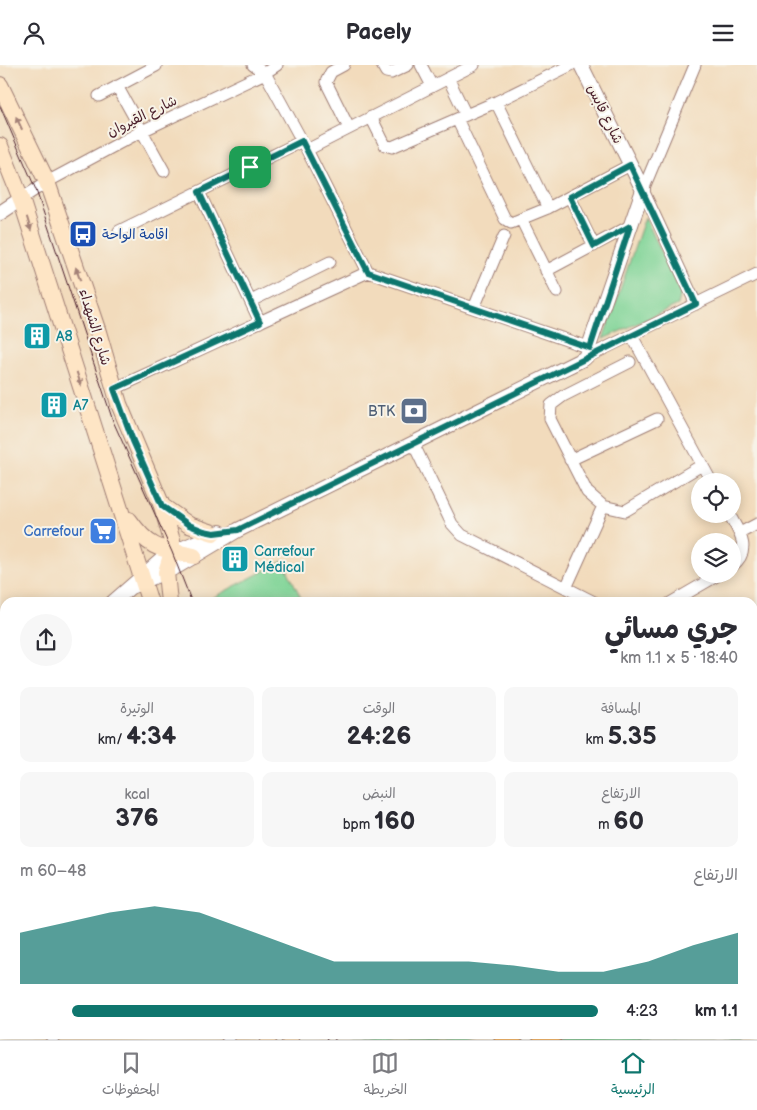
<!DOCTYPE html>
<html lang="ar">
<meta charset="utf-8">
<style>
:root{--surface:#fff;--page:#f7f7f7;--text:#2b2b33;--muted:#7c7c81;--line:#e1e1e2;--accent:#0f766e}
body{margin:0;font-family:"Balsamiq Sans","Playpen Sans Arabic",sans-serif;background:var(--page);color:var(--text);direction:rtl;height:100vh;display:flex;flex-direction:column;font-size:19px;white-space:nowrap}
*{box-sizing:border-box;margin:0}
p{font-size:16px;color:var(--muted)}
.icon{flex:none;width:28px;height:28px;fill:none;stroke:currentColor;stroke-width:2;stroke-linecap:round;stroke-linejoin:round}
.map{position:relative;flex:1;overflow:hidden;direction:ltr}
.side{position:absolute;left:0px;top:532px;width:758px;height:442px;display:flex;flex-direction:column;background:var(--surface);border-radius:15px 15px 0 0;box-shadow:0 2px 12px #0003;direction:rtl}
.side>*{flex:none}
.tools{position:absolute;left:691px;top:408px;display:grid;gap:10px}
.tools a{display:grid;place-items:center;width:50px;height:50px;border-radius:50%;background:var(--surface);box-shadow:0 2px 12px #0003;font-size:25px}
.pin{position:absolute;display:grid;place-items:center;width:42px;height:42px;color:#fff;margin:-21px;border-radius:10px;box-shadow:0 2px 8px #0006}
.round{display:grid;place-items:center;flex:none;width:52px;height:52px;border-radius:26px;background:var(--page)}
.summary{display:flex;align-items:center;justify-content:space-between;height:85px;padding:0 20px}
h1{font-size:28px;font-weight:700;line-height:38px}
.metrics{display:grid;grid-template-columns:repeat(3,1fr);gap:8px;height:85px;padding:5px 20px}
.metrics div{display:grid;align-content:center;border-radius:10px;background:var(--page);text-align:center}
.metrics b{font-size:25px;font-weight:700}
.metrics small{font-size:14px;font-weight:400}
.metrics p{font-size:14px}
.chart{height:140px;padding:10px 20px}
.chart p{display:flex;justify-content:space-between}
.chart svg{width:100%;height:90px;margin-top:5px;fill:var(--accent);opacity:.7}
ul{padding:0 20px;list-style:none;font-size:16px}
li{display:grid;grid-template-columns:80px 60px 1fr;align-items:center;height:38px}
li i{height:12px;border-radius:6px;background:var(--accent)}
header{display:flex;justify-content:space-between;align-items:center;height:65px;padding:0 20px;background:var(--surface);font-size:22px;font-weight:700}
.tabs{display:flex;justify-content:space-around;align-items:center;height:70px;border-top:1px solid var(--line);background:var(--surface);font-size:14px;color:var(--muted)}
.tabs a{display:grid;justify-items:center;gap:2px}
.tabs .on{color:var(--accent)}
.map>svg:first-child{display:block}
.green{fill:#80d497;stroke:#657a61}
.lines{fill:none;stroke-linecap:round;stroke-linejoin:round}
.minor-casing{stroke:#9e7d74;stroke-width:13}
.tertiary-casing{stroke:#9e7d74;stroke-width:16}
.secondary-casing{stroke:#9e7d74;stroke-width:18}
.trunk-casing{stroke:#9e7d74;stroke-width:21}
.minor{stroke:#fff;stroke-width:11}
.tertiary{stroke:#fff;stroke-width:14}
.secondary{stroke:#fee5c5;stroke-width:16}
.trunk{stroke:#fcbd6e;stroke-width:19}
.tram{stroke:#4a1f2b;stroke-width:1}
.oneway{fill:#a48278}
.route-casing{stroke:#fff;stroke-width:10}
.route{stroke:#0f766e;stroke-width:6}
.labels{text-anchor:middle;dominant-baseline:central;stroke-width:4;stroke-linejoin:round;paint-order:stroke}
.street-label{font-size:14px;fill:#4a1f2b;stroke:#f7f3e8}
.transit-label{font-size:14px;fill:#164399;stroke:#f7f3e8;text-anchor:start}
.culture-label{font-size:14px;fill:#0d838f;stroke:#f7f3e8;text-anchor:start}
.service-label{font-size:14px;fill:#4e5e75;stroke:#f7f3e8;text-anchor:end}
.shop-label{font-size:14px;fill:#366cbe;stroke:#f7f3e8;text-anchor:end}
</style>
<header><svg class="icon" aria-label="menu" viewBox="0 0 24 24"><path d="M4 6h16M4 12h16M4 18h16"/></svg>Pacely<svg class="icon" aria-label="person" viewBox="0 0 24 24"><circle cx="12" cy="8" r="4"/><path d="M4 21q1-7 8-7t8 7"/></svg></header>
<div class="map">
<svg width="757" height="975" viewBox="0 0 757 975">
<rect width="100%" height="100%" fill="#f7f3e8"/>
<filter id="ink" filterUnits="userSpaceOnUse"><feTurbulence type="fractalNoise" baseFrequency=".02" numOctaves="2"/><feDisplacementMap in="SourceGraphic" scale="10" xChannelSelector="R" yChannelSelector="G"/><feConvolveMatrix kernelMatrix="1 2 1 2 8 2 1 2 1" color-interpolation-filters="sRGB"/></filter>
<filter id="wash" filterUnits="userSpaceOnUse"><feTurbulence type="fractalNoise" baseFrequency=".0096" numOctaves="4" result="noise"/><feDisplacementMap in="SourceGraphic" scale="20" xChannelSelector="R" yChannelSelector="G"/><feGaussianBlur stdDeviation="1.12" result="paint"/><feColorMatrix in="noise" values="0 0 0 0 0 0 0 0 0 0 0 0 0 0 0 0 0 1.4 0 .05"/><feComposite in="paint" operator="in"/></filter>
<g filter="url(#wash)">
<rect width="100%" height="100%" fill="#f2dbbc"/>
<path class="green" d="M 645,152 L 681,228 L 678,240 L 603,274 Z
M 283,496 L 303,537 L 212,537 L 210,534 Z
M 348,970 L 482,970 L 472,975 L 349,975 Z
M 570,970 L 741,970 L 745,975 L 560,975 Z"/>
</g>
<g filter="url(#ink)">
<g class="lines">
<defs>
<path id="minor" d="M 253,0 L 265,8 L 307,85 L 368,207 L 590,283
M 344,0 L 331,7 L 326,17 L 349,63
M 382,0 L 386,7 L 391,8 L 408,0
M 421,0 L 432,21
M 695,0 L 643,125 L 696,239
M 448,13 L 466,50
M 117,21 L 164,106
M 99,31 L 156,1
M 496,37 L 548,143
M 371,52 L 385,80 L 392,82 L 496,37 L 571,0
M 457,54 L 505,154 L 511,158 L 548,143 L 630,100
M 307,85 L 474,0
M 199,127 L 260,257
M 570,132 L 594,181
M 21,134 L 47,117 L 142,66 L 265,8 L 277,0
M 522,156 L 557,227
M 119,166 L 302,76
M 546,206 L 630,161
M 251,236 L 330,197
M 474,243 L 504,171
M 632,271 L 711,416
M 585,293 L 757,209
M 630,297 L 563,331 L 551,340 L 550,354 L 587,427 L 603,441 L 625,446 L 702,400
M 114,324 L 368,207
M 413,378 L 452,459 L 462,470 L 596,538
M 570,395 L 657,354
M 729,449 C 739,467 753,485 732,501
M 740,468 L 757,459
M 566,523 L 603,441
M 670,538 L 720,509
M 752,606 L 757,604
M 0,705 L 5,709
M 0,808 L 5,803
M 752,884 L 757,893
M 226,970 L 229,975
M 52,975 L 55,970"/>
<path id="tertiary" d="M 0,148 L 21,134
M 133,521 L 178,501 L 238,465 L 585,293 L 643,125 L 581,0
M 112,538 L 167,490 L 220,467
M 0,622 L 5,619"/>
<path id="secondary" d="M 0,20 L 47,117 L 98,267 L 119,339 L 162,441 L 172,476 L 172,487 L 166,507 L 169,538
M 0,81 L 21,134 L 150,538
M 162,441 L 189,460 L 213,468
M 129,455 C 150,485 161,484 194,491
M 268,970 L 268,975
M 290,970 L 290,975"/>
<path id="trunk" d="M 752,778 L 757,772
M 752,805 L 757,799
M 504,975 L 514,970
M 543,975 L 552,970"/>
</defs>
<use href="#minor" class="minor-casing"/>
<use href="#tertiary" class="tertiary-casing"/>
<use href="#secondary" class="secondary-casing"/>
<use href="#trunk" class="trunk-casing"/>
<use href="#minor" class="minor"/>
<use href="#tertiary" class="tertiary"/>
<use href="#secondary" class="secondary"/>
<use href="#trunk" class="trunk"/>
<path class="tram" d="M 0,41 L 36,125 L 113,356 L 172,487 L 192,538
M 326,970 L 327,975
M 334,970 L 335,975"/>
</g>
<defs><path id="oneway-solid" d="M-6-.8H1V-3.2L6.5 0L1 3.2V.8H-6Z" transform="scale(1.25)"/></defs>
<g class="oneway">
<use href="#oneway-solid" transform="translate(19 58) rotate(-115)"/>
<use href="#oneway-solid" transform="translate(29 159) rotate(73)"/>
<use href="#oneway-solid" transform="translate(78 209) rotate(-109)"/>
<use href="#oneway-solid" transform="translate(79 314) rotate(72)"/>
</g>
</g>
<g class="lines" filter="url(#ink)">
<defs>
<path id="route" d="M 302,76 L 368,207 L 590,283 L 630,161 L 594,181 L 570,132 L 630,100 L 696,239 L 238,465 L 214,468 L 204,466 L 189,460 L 162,441 L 133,376 L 114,324 L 260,257 L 199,127 Z"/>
</defs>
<use href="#route" class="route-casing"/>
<use href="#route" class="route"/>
</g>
<defs>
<symbol id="bus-square" viewBox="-11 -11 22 22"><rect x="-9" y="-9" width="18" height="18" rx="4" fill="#1a4fb4" stroke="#f7f3e8"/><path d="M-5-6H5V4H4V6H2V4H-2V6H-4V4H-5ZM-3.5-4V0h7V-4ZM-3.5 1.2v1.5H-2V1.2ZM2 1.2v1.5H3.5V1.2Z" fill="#fff"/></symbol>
<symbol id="building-square" viewBox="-11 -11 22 22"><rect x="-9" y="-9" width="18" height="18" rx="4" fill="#0f9aa8" stroke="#f7f3e8"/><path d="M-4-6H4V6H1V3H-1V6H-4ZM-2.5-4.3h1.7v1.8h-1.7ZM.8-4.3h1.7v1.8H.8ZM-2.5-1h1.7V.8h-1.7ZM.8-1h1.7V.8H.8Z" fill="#fff"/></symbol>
<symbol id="bank-square" viewBox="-11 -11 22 22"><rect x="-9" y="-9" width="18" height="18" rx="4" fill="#5c6f8a" stroke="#f7f3e8"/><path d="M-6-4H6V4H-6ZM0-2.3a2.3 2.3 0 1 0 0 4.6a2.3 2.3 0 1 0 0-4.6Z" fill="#fff"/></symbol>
<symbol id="supermarket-square" viewBox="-11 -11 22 22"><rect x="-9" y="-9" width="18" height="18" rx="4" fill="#3f7fe0" stroke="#f7f3e8"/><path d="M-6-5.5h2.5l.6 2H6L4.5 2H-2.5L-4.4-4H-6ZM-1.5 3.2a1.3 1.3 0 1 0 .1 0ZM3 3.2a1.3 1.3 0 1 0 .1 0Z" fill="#fff"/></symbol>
</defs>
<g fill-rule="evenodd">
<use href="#bus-square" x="67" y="153" width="32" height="32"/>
<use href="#building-square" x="21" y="255" width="32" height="32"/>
<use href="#building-square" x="38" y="324" width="32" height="32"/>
<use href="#bank-square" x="398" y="330" width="32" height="32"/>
<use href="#supermarket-square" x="87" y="450" width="32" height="32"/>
<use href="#building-square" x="219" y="478" width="32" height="32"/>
</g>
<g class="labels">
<g class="street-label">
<text transform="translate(605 49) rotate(64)">شارع قابس</text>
<text transform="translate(142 51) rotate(-26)">شارع القيروان</text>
<text transform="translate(95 262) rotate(73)">شارع الشهداء</text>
</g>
<g class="transit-label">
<text x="102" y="169">اقامة الواحة</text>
</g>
<g class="culture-label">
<text x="56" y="271">A8</text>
<text x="73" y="340">A7</text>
<text x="254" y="486">Carrefour<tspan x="254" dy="16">Médical</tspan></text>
</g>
<g class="service-label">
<text x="395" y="346">BTK</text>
</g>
<g class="shop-label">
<text x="84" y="466">Carrefour</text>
</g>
</g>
</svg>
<div class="tools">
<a><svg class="icon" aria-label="locate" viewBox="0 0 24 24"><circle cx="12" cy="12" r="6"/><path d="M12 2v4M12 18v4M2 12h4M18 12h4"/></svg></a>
<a><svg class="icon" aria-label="layers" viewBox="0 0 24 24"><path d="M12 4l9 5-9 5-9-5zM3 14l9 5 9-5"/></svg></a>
</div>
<div class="pin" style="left:250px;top:102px;background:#1e9e55"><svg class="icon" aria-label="arrive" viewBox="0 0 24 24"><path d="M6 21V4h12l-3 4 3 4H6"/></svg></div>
<section class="side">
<div class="summary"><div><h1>جري مسائي</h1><p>18:40 · 5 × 1.1 km</p></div><a class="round"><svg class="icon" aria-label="share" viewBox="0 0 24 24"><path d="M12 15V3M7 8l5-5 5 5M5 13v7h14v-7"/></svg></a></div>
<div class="metrics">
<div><p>المسافة</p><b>5.35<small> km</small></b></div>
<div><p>الوقت</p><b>24:26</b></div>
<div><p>الوتيرة</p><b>4:34<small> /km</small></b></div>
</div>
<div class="metrics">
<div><p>الارتفاع</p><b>60<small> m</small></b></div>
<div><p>النبض</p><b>160<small> bpm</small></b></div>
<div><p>kcal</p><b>376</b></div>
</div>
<div class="chart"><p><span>الارتفاع</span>48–60 m</p>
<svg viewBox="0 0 160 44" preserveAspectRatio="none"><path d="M0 44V19L10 14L20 9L30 6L40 9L50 17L60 25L70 33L80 33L90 33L100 33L110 35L120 38L130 38L140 33L150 25L160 19V44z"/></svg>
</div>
<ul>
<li><b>1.1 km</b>4:23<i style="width:91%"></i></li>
</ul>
</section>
</div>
<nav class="tabs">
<a class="on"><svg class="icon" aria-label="home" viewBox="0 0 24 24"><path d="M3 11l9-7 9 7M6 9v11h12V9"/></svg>الرئيسية</a>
<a><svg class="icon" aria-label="map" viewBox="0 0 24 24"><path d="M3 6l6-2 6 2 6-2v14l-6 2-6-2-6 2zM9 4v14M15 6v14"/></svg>الخريطة</a>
<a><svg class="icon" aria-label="saved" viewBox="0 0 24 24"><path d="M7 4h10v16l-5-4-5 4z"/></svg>المحفوظات</a>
</nav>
